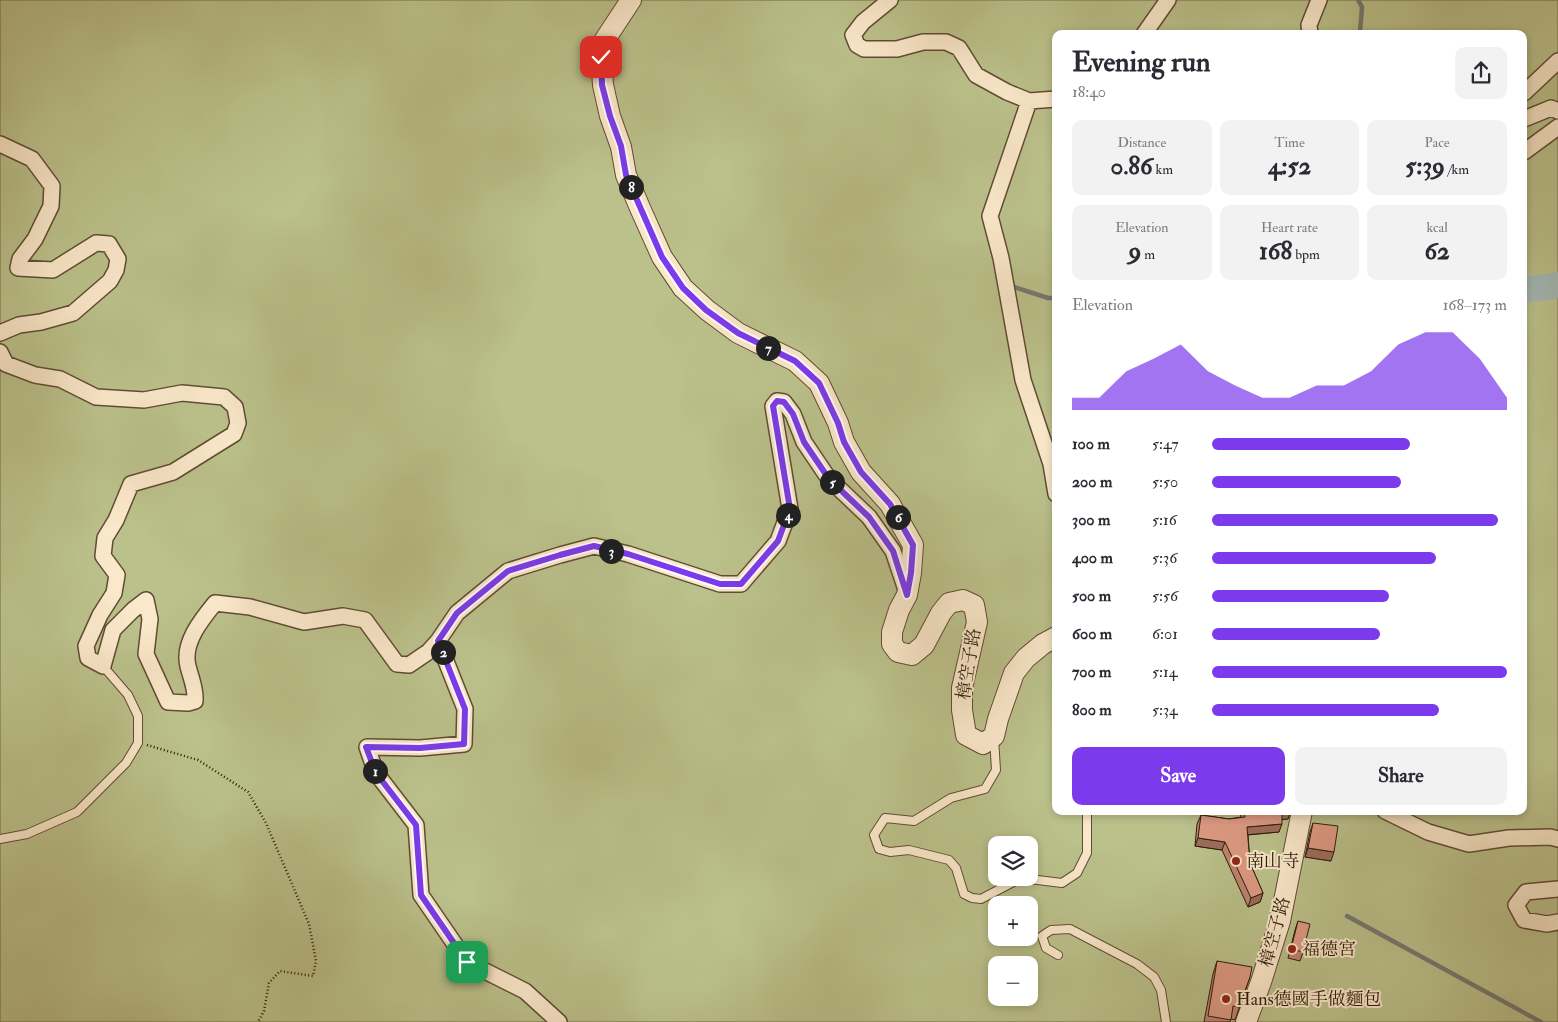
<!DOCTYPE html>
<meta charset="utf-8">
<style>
:root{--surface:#fff;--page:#f2f2f3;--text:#2b2b33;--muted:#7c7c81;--accent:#7c3aed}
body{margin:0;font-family:"IM FELL Double Pica","Noto Serif TC",serif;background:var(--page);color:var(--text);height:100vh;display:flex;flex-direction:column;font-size:19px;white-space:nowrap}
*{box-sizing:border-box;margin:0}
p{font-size:16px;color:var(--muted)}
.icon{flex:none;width:28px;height:28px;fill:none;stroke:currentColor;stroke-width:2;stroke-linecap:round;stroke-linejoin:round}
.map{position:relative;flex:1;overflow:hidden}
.drawer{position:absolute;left:1052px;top:30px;width:475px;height:785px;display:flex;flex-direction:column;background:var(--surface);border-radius:10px;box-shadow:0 2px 8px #0003}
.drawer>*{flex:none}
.fabs{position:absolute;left:988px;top:836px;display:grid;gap:10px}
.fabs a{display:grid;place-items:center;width:50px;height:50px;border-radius:10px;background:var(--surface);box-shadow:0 2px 8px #0003;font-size:25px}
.pin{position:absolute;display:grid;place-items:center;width:42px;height:42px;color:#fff;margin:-21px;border-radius:10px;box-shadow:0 2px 8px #0006}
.km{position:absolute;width:25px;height:25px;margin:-12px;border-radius:50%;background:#222;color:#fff;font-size:14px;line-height:25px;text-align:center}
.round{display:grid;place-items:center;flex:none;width:52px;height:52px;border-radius:10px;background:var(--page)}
.headline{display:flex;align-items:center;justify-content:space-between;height:85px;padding:0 20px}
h1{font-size:28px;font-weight:700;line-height:38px}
.metrics{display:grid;grid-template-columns:repeat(3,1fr);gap:8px;height:85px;padding:5px 20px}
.metrics div{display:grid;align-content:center;border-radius:10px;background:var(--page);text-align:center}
.metrics b{font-size:25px;font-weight:700}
.metrics small{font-size:14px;font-weight:400}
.metrics p{font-size:14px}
.chart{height:140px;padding:10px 20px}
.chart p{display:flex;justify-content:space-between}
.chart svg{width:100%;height:90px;margin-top:5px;fill:var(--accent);opacity:.7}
.action{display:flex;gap:10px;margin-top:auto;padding:10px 20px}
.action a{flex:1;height:58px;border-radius:10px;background:var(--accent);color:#fff;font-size:20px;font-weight:700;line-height:58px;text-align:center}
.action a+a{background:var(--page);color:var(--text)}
ul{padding:0 20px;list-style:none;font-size:16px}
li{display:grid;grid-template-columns:80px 60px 1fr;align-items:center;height:38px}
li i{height:12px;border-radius:6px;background:var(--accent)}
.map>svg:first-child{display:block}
.green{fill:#bbc18b;stroke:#746e4b;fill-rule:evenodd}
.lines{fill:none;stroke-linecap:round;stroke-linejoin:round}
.stream{stroke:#747a71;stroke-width:4.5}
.river{stroke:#a3b8b5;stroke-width:26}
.service-casing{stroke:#604c34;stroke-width:10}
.minor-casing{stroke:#604c34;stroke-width:18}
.tertiary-casing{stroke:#604c34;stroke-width:22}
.path{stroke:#2d1c0b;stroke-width:2.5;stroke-dasharray:1 2.5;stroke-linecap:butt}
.service{stroke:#fae8ca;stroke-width:8}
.minor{stroke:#fae8ca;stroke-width:15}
.tertiary{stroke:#fae8ca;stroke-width:20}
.wall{fill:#bf8472;stroke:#2d1c0b}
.shaded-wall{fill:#9b6c5c;stroke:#2d1c0b}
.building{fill:#de9a84;stroke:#2d1c0b}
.route-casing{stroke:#fff;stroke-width:10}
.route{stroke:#7c3aed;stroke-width:6}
.poi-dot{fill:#8f2418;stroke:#fae8ca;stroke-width:2}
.labels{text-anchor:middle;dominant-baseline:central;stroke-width:4;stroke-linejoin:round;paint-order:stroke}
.street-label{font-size:18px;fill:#2d1c0b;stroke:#fae8ca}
.poi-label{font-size:18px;fill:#2d1c0b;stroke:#fae8ca;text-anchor:start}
</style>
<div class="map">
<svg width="1558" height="1022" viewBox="0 0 1558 1022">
<rect width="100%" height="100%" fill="#f8dbad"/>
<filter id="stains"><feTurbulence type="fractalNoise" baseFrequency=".004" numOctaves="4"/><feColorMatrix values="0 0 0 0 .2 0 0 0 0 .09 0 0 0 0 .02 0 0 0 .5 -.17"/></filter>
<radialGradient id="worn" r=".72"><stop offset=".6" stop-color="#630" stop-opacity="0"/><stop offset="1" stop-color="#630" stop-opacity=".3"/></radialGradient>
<path class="green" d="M 0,0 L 1558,0 L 1558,1022 L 0,1022 ZM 1056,34 L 1524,34 L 1524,811 L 1056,811 ZM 996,845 L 1029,845 L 1029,878 L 996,878 ZM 996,905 L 1029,905 L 1029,938 L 996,938 ZM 996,965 L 1029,965 L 1029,998 L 996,998 Z"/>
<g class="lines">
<path class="stream" d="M 1358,0 L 1362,7 L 1360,32
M 1014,287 L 1048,298 L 1056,298
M 1347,916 L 1541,1022"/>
<path class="river" d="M 1524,290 L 1558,285"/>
<defs>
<path id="service" d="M 994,738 L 996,770 L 985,789 L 951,798 L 914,821 L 885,818 L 874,835 L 879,849 L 890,852 L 909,850 L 949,860 L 956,868 L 964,894 L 972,898 L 981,899 L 1021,878 L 1062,883 L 1077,873 L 1087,853 L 1087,811
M 0,839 L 27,834 L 77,812 L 126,763 L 138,743 L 138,716 L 128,695 L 103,666
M 1058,955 L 1046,948 L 1042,936 L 1051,930 L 1070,929 L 1137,964 L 1154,977 L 1161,990 L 1166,1022"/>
<path id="minor" d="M 890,0 L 863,22 L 853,35 L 857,45 L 864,49 L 897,49 L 923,42 L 946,42 L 959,48 L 976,75 L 1007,92 L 1029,101 L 1056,99
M 1144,34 L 1168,0
M 1310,34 L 1309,25 L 1319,0
M 1524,93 L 1558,61
M 1029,101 L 990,216 L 1001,258 L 1023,380 L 1051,464 L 1056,494
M 1524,119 L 1551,108 L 1558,111
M 0,144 L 32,159 L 52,186 L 51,206 L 35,239 L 20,259 L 18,268 L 53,270 L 96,243 L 109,244 L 118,259 L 116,270 L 110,281 L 73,313 L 41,322 L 19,325 L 0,333
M 1524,152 L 1558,127
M 0,352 L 6,364 L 35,375 L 60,379 L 96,397 L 144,400 L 182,393 L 224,397 L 235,407 L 238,423 L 234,434 L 173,472 L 131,484 L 116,520 L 105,538 L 103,556 L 117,575 L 114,593 L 100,615 L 86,646 L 88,658 L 103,666 L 113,630 L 133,610 L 146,600 L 150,619 L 146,654 L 168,702 L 188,703 L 195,701 C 196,688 191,679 188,666 C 182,643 202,619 215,603 L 250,607 L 304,622 L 343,616 L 365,620 L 397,664 L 409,665 L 428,652 L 438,641 L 457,613 L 508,571 L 560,555 L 594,546 L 628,554 L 720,584 L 741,584 L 778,541 L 790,509 L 773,406 L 777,401 L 784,402 L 793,414 L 804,442 L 829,479 L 869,517 L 893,551 L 907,593
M 438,641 L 465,709 L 464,744 L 420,748 L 367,747 L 376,773 L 416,825 L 421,895 L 467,962 L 525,991 L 559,1022
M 1385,811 L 1428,832 L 1469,844 L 1509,838 L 1550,837 L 1558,839
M 1558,889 L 1526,892 L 1516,905 L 1524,920 L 1547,924 L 1558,922"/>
<path id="tertiary" d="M 631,0 L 604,41 L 601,57 L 603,85 L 610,116 L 621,147 L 626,175 L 640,208 L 662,257 L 683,288 L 707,310 L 738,333 L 795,361 L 819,383 L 838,423 L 844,442 L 861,472 L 890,504 L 913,545 L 911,573 L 907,595 L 899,610 L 892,632 L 892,644 L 898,652 L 912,655 L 924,645 L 941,613 L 949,603 L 963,600 L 974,605 L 977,622 L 962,688 L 962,710 L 966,735 L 983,744 L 994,736 L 998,719 L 1014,673 L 1026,658 L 1043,644 L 1056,637
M 1246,1022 L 1261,982 L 1280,921 L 1302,811"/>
</defs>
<use href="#service" class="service-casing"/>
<use href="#minor" class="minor-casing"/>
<use href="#tertiary" class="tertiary-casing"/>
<path class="path" d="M 147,745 L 198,760 L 248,792 L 266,823 L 309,924 L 316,961 L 313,976 L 280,971 L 269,983 L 264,1011 L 258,1022"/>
<use href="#service" class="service"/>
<use href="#minor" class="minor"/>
<use href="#tertiary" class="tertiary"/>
</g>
<path class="wall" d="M 1240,811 L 1291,811 L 1288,819 L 1282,819 L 1279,832 L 1248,835 L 1250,863 L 1263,893 L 1260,902 L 1248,907 L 1222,850 L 1195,846 L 1197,824 L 1201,815 L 1229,819 L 1241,817 Z
M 1313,823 L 1331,861 L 1305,857 L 1310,832 Z
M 1298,921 L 1303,952 L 1300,961 L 1288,958 L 1295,930 Z
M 1217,961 L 1250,977 L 1235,1020 L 1231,1019 L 1230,1022 L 1204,1022 L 1213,974 Z"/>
<path class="shaded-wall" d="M 1281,811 L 1291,811 L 1288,819 L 1278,820 Z
M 1282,824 L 1279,832 L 1244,835 L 1247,827 Z
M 1198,838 L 1225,842 L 1222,850 L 1195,846 Z
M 1308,848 L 1334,852 L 1331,861 L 1305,857 Z
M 1263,893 L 1260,902 L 1248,907 L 1251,898 Z"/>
<path class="building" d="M 1244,811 L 1282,811 L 1282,824 L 1247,827 L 1250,863 L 1263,893 L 1251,898 L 1225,842 L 1198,838 L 1201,815 L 1229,819 L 1245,817 Z
M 1313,823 L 1338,826 L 1334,852 L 1308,848 Z
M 1298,921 L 1310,924 L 1303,952 L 1291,949 Z
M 1217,961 L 1252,967 L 1250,977 L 1239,1007 L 1233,1006 L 1231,1020 L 1208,1016 Z"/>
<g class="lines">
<defs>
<path id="route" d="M 467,962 L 421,895 L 416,825 L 376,773 L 366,747 L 420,748 L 464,744 L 465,709 L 438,641 L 457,613 L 508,571 L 560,555 L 594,546 L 628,554 L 720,584 L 741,584 L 778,541 L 790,509 L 773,406 L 777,401 L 784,402 L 793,414 L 804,442 L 829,479 L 869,517 L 893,551 L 907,595 L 911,573 L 913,545 L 890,504 L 861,472 L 844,442 L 838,423 L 819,383 L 795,361 L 738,333 L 706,310 L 683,288 L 662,257 L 626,175 L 621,146 L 610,116 L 602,85 L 601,57"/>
</defs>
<use href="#route" class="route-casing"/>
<use href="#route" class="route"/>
</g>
<g class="poi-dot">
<circle cx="1236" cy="861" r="5"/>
<circle cx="1292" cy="949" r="5"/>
<circle cx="1226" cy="999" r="5"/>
</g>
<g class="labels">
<g class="street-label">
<text transform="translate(969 664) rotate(-81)">樟空子路</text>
<text transform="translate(1275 932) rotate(-75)">樟空子路</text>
</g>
<g class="poi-label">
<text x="1246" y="861">南山寺</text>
<text x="1302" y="949">福德宮</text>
<text x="1236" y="999">Hans德國手做麵包</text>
</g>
</g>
<rect width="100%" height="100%" filter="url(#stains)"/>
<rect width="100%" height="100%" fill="url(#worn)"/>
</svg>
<div class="fabs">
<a><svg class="icon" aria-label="layers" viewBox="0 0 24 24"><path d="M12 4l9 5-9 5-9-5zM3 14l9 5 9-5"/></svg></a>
<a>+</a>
<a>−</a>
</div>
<div class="pin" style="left:467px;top:962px;background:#1e9e55"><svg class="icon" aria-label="arrive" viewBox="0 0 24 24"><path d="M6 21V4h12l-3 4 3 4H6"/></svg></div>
<div class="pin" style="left:601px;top:57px;background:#d93025"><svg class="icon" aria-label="check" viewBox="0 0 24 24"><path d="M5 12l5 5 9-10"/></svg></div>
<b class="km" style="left:375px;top:771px">1</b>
<b class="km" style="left:443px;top:652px">2</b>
<b class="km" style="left:611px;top:551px">3</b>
<b class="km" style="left:788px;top:515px">4</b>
<b class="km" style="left:832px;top:482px">5</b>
<b class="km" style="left:898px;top:517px">6</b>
<b class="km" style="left:768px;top:348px">7</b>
<b class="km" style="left:631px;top:187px">8</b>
<section class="drawer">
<div class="headline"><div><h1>Evening run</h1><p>18:40</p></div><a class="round"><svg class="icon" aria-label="share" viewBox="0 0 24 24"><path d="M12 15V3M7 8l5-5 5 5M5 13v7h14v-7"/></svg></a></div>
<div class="metrics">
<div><p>Distance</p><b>0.86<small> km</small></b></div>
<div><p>Time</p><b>4:52</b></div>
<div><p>Pace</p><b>5:39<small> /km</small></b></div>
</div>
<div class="metrics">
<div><p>Elevation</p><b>9<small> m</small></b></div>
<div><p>Heart rate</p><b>168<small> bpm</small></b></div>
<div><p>kcal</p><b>62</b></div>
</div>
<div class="chart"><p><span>Elevation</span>168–173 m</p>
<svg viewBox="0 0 160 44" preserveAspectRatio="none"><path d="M0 44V38L10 38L20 25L30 19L40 12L50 25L60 32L70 38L80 38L90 32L100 32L110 25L120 12L130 6L140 6L150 19L160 38V44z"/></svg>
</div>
<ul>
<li><b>100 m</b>5:47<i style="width:67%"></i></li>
<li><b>200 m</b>5:50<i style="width:64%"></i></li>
<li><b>300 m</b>5:16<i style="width:97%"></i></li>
<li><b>400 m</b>5:36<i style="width:76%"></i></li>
<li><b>500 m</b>5:56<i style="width:60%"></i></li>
<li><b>600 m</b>6:01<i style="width:57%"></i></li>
<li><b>700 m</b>5:14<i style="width:100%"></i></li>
<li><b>800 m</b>5:34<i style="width:77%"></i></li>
</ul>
<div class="action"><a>Save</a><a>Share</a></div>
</section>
</div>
